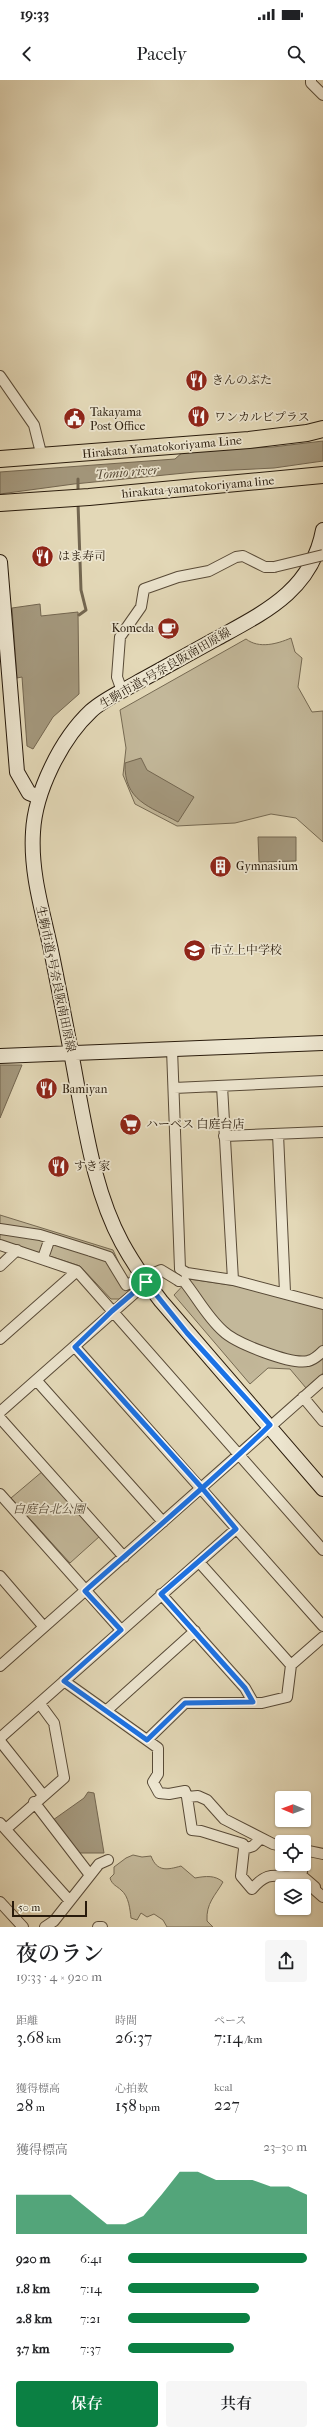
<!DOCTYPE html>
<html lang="ja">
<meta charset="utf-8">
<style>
:root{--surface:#fff;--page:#f6f6f6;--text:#202124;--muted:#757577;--accent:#0b8043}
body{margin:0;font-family:"IM FELL French Canon","Noto Serif JP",serif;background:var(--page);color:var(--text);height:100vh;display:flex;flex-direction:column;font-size:15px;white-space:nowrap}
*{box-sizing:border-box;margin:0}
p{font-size:13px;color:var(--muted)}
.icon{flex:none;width:22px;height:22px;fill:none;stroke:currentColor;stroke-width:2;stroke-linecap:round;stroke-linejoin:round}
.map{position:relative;height:1847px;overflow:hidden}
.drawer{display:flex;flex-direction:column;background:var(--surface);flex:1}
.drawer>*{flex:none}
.needle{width:26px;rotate:271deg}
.controls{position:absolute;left:275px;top:1711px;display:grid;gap:8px}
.controls a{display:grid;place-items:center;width:36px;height:36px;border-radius:4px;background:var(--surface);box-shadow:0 1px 3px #0004;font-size:20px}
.scale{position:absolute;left:12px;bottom:10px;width:75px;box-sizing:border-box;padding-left:4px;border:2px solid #291b0c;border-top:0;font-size:11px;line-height:14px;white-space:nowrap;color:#291b0c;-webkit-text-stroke:3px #ede6d0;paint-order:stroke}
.pin{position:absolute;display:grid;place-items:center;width:34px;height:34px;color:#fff;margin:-17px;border:2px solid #fff;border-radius:50%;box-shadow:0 1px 4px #0007}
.round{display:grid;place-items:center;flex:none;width:42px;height:42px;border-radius:4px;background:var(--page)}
.head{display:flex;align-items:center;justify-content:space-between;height:68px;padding:0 16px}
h1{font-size:22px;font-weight:600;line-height:30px}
.metrics{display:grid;grid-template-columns:repeat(3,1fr);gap:6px;height:68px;padding:4px 16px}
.metrics div{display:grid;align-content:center}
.metrics b{font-size:17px;font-weight:600}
.metrics small{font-size:11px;font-weight:400}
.metrics p{font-size:11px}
.chart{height:112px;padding:8px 16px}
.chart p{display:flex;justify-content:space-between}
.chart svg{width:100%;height:72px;margin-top:4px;fill:var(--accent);opacity:.7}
.button{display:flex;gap:8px;margin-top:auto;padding:8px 16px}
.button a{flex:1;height:46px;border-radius:4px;background:var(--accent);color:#fff;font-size:16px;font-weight:600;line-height:46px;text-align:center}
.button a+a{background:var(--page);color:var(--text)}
ul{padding:0 16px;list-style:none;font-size:13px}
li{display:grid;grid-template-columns:64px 48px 1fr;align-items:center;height:30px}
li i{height:10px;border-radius:5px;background:var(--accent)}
.status{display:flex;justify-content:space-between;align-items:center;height:28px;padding:0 20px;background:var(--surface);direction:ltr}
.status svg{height:11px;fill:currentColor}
header{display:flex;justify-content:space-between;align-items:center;height:52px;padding:0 16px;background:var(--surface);font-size:18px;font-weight:600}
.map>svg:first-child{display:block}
.green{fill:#c3b89a;stroke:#766a53}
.water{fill:#a4987d;stroke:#736650}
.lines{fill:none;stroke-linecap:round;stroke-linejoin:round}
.stream{stroke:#736650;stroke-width:3}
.street-casing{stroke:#584a37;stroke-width:12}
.secondary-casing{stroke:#291b0c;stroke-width:16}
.primary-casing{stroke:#291b0c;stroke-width:18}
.street{stroke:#ede6d0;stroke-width:10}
.secondary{stroke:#ede6d0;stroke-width:14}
.primary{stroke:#e3d8b7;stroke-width:16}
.street-bridge-casing{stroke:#584a37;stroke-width:12;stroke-linecap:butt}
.street-bridge{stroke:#ede6d0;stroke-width:10}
.route-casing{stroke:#fff;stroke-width:8}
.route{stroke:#1a73e8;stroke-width:5}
.labels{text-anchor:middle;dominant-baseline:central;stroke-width:3.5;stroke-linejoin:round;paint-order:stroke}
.poi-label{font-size:12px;fill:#291b0c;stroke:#ede6d0;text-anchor:start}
.street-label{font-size:12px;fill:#291b0c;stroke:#ede6d0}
.park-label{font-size:12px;font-style:italic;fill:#574a37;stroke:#ede6d0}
.water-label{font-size:13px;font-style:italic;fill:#5a4d39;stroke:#ede6d0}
</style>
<div class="status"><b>19:33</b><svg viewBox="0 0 49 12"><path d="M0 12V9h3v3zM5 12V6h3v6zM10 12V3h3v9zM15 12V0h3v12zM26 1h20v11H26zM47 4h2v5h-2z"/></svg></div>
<header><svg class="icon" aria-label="back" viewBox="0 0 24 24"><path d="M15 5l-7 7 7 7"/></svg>Pacely<svg class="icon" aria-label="search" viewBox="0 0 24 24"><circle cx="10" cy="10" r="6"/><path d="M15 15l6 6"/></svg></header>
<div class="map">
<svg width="323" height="1847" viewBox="0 0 323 1847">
<rect width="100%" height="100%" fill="#e3d8b7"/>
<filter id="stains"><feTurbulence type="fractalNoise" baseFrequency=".005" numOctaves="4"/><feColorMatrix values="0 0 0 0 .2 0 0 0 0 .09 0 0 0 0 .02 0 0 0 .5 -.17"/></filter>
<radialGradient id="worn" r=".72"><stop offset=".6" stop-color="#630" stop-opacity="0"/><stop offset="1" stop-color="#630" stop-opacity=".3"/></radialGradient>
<path class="green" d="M 291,558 L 295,572 L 302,578 L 298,607 L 312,632 L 323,631 L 323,762 L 296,738 L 271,734 L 235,743 L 177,746 L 135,724 L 123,695 L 126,668 L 120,630 L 246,559 C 259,569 277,564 291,558 Z
M 0,1135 L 113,1170 L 131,1209 L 119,1219 L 111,1219 L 80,1186 L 0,1160 Z
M 189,1199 L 237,1206 L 323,1229 L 323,1293 L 306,1308 L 290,1289 L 268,1288 L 250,1304 L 174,1215 Z
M 43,1391 L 100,1456 L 70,1483 L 11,1418 Z
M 133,1775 L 142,1777 L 151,1776 C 157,1792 167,1790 181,1786 L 195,1798 C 206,1796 215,1795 223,1802 C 215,1816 206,1823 207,1841 L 213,1847 L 167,1847 L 163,1840 L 154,1834 L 147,1837 L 141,1833 L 137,1840 L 131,1838 C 130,1830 129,1816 121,1810 C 117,1806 112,1805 110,1798 L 114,1794 L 114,1787 L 126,1778 Z"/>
<path class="water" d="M 323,361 L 323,381 L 274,388 L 195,392 L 74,404 L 0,414 L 0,392 L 175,379 L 184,371 L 273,367 Z
M 40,524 L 41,536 L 78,532 L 79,614 L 53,637 L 33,669 L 27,666 L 22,597 L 17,598 L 12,528 Z
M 141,678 L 147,690 L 194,717 L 178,742 C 149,726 124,721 125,683 Z
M 258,757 L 296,757 L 296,781 L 259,782 Z
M 0,985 L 22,985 L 0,1038 Z
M 88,1712 L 94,1713 L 104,1773 L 78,1773 L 53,1740 L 84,1718 Z"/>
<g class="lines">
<path class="stream" d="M 78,399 L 78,414
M 78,423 L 81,510 L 86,530 L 79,535"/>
<defs>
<path id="street" d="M 311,0 L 311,3 L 323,15
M 0,296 L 34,345 L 42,377
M 122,611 L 117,597 L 120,557 L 141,527 L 144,509 L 178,497 L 209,491 L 236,477 L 243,476 L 265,487 L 274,487
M 172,969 L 180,1189 L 187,1193 L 233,1200 L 323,1224
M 222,1006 L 233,1200
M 174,1008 L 323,1001
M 278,1054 L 285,1212
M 224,1056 L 323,1052
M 0,1149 L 40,1155 L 91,1171
M 0,1165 L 77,1191 L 323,1470
M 43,1178 L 50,1158
M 0,1186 L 17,1170
M 179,1201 L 183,1200 C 197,1217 207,1237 223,1251 C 235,1263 291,1285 308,1281 C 313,1280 319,1275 323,1271
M 0,1259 L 77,1191
M 75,1267 L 323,1546
M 37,1301 L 163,1442
M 303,1317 L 323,1341
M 0,1332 L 146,1203
M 0,1338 L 124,1477
M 0,1414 L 121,1550
M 199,1482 L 291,1585
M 0,1496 L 44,1547
M 161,1514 L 245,1608 L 253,1622
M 0,1586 L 323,1300
M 64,1601 L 158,1668 L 158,1694 L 153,1702 L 159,1713 L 169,1714 L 185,1711 L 187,1717 L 198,1716 L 207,1720 L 224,1739 L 273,1764 L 282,1766
M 106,1631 L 195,1551
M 0,1658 L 236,1449
M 147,1660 L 185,1623 L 262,1623 L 287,1617 L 291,1585 L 323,1557
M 0,1661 L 43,1715
M 187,1717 L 192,1750 L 201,1751 L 243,1764 L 244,1769
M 34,1722 L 90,1795
M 0,1743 L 69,1820
M 6,1749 L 64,1698 L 54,1643 L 40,1624
M 261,1758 L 253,1766 L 244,1769 L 241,1796 L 252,1809 C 271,1787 277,1800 301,1795
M 304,1770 L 323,1774
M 304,1784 L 301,1795 L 315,1807 L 315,1810 L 323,1817
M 0,1822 L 23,1847
M 45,1847 L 54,1841 L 99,1784 L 108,1780
M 98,1847 L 102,1847"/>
<path id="secondary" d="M 323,450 C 312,510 265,532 216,559 C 190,573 164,588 138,602 C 123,611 104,619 91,631 C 61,659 35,712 33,752 C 30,798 46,841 54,885 C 62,925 70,965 77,1005 C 87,1058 96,1115 122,1163 C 133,1183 147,1203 161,1221 L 323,1409
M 0,482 L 17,692 L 29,713 L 39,717
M 0,976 L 323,963"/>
<path id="primary" d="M 0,379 L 249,360 L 307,353 L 323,349
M 0,423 L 89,417 L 323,395"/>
</defs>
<use href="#street" class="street-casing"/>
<use href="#secondary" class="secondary-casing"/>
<use href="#primary" class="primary-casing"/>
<use href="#street" class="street"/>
<use href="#secondary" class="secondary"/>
<use href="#primary" class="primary"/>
<defs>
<path id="street-bridge" d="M 274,487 L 323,475
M 91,1171 L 109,1177 L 126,1205 L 161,1190 L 179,1201"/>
</defs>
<use href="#street-bridge" class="street-bridge-casing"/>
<use href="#street-bridge" class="street-bridge"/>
</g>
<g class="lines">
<defs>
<path id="route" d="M 146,1202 L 187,1253 L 270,1345 C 211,1403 147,1456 85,1511 L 121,1550 L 64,1601 L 147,1660 L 185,1623 L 253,1622 L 245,1608 L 161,1514 L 236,1449 L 202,1408 L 75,1267 L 112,1231 L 146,1202"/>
</defs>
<use href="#route" class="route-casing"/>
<use href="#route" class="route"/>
</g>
<defs>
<symbol id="restaurant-disc" viewBox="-11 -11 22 22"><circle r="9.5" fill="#8f2418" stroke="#ede6d0"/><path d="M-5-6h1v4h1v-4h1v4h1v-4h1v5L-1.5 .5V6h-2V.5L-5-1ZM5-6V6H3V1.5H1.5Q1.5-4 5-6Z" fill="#fff"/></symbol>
<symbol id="civic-disc" viewBox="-11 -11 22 22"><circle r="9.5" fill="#8f2418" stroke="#ede6d0"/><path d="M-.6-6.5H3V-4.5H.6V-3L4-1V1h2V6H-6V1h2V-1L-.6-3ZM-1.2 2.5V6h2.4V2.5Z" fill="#fff"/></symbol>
<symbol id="cafe-disc" viewBox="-11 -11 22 22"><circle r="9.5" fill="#8f2418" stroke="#ede6d0"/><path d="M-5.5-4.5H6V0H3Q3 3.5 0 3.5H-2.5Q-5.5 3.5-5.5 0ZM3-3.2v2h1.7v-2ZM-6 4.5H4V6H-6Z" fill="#fff"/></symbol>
<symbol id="building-disc" viewBox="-11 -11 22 22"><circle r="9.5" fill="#8f2418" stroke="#ede6d0"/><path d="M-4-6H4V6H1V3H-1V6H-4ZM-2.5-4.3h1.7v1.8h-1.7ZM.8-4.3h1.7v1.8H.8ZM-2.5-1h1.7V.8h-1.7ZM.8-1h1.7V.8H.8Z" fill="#fff"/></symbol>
<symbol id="school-disc" viewBox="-11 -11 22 22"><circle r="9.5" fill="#8f2418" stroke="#ede6d0"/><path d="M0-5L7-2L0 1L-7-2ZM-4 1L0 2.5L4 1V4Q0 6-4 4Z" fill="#fff"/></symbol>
<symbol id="supermarket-disc" viewBox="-11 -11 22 22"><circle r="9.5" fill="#8f2418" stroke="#ede6d0"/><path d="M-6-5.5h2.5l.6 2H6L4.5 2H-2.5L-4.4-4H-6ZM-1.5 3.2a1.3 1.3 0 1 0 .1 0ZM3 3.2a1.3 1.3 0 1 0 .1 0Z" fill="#fff"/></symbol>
</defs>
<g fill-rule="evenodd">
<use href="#restaurant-disc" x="184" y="288" width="25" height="25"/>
<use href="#restaurant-disc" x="186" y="324" width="25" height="25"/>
<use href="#civic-disc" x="62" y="326" width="25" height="25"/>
<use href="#restaurant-disc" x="30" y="464" width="25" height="25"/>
<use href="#cafe-disc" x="156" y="536" width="25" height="25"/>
<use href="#building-disc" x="208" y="774" width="25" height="25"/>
<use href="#school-disc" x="182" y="858" width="25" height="25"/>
<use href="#restaurant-disc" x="34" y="996" width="25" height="25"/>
<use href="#supermarket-disc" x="118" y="1032" width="25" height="25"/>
<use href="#restaurant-disc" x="46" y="1074" width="25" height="25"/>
</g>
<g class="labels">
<g class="poi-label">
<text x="212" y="300">きんのぶた</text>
<text x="90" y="332">Takayama<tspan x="90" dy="14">Post Office</tspan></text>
<text x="214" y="337">ワンカルビプラス</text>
<text x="58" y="476">はま寿司</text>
<text x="154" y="548" text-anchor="end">Komeda</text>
<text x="236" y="786">Gymnasium</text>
<text x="210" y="870">市立上中学校</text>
<text x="62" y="1009">Bamiyan</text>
<text x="146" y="1044">ハーベス 白庭台店</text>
<text x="74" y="1086">すき家</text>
</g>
<g class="street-label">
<text transform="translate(162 367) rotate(-5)">Hirakata Yamatokoriyama Line</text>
<text transform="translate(198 407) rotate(-5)">hirakata-yamatokoriyama line</text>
<text transform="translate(165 588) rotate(-30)">生駒市道5号奈良阪南田原線</text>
<text transform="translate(56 899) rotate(78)">生駒市道5号奈良阪南田原線</text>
</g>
<g class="park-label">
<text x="49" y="1429">白庭台北公園</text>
</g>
<g class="water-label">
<text transform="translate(127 392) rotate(-5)">Tomio river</text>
</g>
</g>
<rect width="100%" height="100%" filter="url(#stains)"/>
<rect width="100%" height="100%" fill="url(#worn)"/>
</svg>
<div class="controls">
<a><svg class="needle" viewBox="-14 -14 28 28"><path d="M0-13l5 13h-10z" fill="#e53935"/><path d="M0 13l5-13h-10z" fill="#757577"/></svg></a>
<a><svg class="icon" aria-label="locate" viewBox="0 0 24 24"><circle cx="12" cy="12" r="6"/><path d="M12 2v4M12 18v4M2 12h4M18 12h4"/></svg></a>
<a><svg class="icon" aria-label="layers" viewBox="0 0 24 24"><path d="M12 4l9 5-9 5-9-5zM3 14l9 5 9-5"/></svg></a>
</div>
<div class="scale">50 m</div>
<div class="pin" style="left:146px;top:1202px;background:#1e9e55"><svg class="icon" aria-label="arrive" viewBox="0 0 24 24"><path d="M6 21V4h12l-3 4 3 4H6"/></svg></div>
</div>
<section class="drawer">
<div class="head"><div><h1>夜のラン</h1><p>19:33 · 4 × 920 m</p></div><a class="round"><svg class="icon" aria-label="share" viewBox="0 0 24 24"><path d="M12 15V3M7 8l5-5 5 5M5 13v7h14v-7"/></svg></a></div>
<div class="metrics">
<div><p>距離</p><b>3.68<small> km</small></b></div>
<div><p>時間</p><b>26:37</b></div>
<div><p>ペース</p><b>7:14<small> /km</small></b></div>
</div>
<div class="metrics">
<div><p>獲得標高</p><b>28<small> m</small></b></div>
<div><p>心拍数</p><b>158<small> bpm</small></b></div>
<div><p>kcal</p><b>227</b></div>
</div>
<div class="chart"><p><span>獲得標高</span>23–30 m</p>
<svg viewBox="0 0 160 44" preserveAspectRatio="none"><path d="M0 44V20L10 20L20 20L30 20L40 29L50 38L60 38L70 33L80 20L90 6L100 6L110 11L120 11L130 11L140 15L150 15L160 20V44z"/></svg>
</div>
<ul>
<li><b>920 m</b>6:41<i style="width:100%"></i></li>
<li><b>1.8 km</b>7:14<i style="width:73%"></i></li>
<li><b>2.8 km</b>7:21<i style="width:68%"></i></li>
<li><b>3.7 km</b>7:37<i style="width:59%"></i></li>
</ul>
<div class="button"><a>保存</a><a>共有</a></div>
</section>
